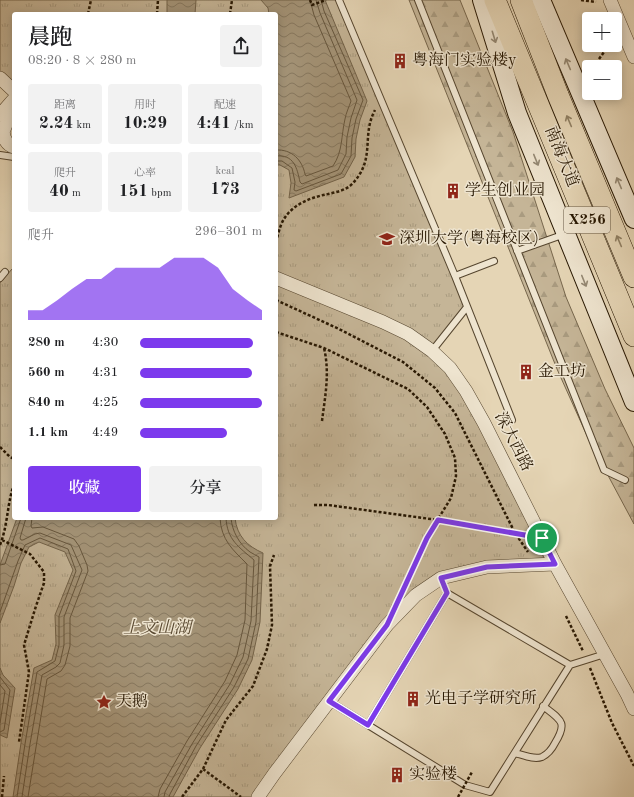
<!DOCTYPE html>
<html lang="zh">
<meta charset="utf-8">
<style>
:root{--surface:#fff;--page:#f2f2f2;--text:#202124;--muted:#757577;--accent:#7c3aed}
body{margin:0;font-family:"Old Standard TT","Noto Serif SC",serif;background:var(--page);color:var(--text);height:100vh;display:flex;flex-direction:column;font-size:15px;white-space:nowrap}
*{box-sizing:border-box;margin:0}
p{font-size:13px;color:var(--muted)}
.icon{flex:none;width:22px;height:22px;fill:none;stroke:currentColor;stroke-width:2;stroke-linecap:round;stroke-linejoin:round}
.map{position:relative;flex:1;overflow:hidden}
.sheet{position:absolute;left:12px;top:12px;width:266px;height:508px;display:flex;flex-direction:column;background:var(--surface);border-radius:4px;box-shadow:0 2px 10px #0003}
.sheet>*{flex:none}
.buttons{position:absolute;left:582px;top:12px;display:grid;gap:8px}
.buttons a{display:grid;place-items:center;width:40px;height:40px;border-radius:4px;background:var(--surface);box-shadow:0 2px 10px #0003;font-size:20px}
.pin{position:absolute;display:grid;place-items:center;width:34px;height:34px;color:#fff;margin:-17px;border:2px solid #fff;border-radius:50%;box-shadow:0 1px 4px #0007}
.round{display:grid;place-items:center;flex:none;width:42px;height:42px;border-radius:4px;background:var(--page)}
.head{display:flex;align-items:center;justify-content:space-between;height:68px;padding:0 16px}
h1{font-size:22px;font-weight:600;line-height:30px}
.figures{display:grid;grid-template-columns:repeat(3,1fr);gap:6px;height:68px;padding:4px 16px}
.figures div{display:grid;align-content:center;border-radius:4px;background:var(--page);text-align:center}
.figures b{font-size:17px;font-weight:600}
.figures small{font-size:11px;font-weight:400}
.figures p{font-size:11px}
.chart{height:112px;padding:8px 16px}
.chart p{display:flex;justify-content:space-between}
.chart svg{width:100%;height:72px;margin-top:4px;fill:var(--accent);opacity:.7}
.action{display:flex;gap:8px;margin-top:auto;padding:8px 16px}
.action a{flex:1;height:46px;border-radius:4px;background:var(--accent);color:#fff;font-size:16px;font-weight:600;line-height:46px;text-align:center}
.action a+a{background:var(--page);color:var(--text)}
ul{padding:0 16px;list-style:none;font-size:13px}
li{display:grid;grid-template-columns:64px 48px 1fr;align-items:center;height:30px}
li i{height:10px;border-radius:5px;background:var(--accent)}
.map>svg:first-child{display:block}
.forest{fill:url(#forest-firs);stroke:#76664c}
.park{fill:url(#park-tufts);stroke:#76664c}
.water{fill:url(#water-waves);stroke:#726249}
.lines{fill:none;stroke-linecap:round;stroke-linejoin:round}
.shore{stroke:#66563d;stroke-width:1}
.lane-casing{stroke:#56462f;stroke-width:8}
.street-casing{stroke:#56462f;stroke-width:14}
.secondary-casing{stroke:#271702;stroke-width:20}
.primary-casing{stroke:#271702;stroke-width:22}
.path{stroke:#271702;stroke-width:2.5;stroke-dasharray:3 2;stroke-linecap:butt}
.lane{stroke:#eee4cf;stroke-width:6}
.street{stroke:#eee4cf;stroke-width:13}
.secondary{stroke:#eee4cf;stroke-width:18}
.primary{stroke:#e5d5b5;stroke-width:21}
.path-bridge{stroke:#271702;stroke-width:2.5;stroke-dasharray:3 2;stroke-linecap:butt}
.oneway{stroke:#948873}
.oneway2{stroke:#908064}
.route-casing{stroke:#fff;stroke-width:8}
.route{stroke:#7c3aed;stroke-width:5}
.labels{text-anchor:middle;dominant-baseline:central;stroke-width:3;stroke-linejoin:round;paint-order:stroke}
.shield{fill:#eee4cf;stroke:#635440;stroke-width:1}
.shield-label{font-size:15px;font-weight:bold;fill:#271702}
.poi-label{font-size:16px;fill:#271702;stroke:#eee4cf;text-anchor:start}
.street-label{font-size:16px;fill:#271702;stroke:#eee4cf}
.water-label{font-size:17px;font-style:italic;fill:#594931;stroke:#eee4cf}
</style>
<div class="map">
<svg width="634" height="797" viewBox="0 0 634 797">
<defs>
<pattern id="forest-firs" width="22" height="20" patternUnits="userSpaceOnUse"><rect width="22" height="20" fill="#c5b597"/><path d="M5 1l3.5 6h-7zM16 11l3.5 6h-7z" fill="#a99b80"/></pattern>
<pattern id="park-tufts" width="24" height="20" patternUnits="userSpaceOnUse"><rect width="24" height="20" fill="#c5b597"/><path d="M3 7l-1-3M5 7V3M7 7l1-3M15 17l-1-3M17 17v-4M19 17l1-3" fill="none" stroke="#a99b80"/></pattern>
<pattern id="water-waves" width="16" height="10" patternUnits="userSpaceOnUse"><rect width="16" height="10" fill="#a49478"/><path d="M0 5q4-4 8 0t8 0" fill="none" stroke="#867860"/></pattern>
</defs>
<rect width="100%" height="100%" fill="#e5d5b5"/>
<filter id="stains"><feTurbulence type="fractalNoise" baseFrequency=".005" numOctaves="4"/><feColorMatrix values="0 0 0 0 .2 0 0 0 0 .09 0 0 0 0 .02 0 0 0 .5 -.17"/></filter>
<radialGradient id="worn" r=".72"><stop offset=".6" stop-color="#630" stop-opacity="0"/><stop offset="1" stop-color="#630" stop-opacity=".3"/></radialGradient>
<path class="forest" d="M 409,0 L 460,0 L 513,132 L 566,297 L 605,389 L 634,448 L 634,524 L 588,438 L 557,369 Z"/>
<path class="park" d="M 0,0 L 339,0 L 467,307 L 432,351 L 450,368 L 555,564 L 487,567 L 416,595 L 258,797 L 0,797 L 0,283 L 12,269 L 14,270 L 14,518 L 276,518 L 276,14 L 14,14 L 14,91 L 0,78 Z"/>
<path class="water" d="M 167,0 L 196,0 L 195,14 L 167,14 Z
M 261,0 L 325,0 L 367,101 L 360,120 L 356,139 L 355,157 L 344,177 L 289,198 L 291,183 L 289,170 L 280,165 L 276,165 L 276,14 L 269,14 L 268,8 Z
M 17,518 L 235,518 C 237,536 247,546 263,553 L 260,622 L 252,660 L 238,689 L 200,748 L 173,797 L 13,797 L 21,743 L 34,668 L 52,660 L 56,644 L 55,615 L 73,570 L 65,552 L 39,542 L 29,547 L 21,563 L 14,586 L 0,623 L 0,565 Z
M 0,668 L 3,675 L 15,688 L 7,738 L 0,735 Z"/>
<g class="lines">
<path class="shore" d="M 276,150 C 292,149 302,160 305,174 L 306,176 L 333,166 C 343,151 341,136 345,119 C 346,113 349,107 351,101 L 314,15 L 310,0
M 276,156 C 294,154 297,168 300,182 L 302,184 L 338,170 L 346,154 L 347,137 L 351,118 L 357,100 L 320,13 L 316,0
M 276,161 L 282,161 L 292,168 L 295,182 L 294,190 L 296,191 L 341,174 L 351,156 L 352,138 L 356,119 L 363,100 L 324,11 L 321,0
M 0,565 L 5,564 L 21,518
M 0,612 L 18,561 L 25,545 L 40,538 L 68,549 L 76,571 L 59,616 L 59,645 L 55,661 L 37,672 L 25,744 L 17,797
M 0,677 L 10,690 L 4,730 L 0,732
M 0,685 L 5,691 L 0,723
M 22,797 L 30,744 L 42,675 L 56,667 L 60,663 L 64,645 L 64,617 L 82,570 L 71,545 L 40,533 L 35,534 L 23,540 L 21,540 L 20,538 L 26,518
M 28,797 L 47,679 L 61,671 L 65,665 L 70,646 L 70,618 L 88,571 L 87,565 L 79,546 L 74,539 L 43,527 L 32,528 L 31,526 L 32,518
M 158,797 L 160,789 L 187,741 L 225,681 L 237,655 L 245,620 L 247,564 C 233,550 221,540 220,518
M 164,797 L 165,792 L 192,744 L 230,684 L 243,657 L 251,621 L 254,560 C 239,547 227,540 226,518
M 169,797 L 170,794 L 196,746 L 234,687 L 248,659 L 256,622 L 259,557 C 256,555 253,554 250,552 C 239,544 232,531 231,518"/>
<defs>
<path id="lane" d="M 339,0 L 455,276 L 494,261
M 418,0 L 604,470 L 625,480
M 0,155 L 14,157
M 517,251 L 565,234
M 455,276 L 512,420
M 0,278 L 5,272
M 432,351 L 467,307
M 570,665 L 447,593 L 368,725 L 465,785 L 490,792 L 570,665 L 605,654
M 329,701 L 368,725
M 515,753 C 523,755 534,760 542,757 C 548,754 552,749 555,743 C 568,722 561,720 543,706"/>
<path id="street" d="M 610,0 L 634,57
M 0,78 L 14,91
M 0,115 L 14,99
M 14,117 L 7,122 L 3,132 C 4,139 7,145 14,147
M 276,278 L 383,322 L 408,334 L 432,351 L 450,368 L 466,391 L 484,423 L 555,564 L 627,694 L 634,709
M 258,797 L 274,774 L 387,625 L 416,595 L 441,578 L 487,567 L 555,564"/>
<path id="secondary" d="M 482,0 L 517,113 L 634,402
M 541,0 L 634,219"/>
<path id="primary" d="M 495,0 L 634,336
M 521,0 L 558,95 L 634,277"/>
</defs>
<use href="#lane" class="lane-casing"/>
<use href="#street" class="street-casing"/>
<use href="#secondary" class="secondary-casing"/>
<use href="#primary" class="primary-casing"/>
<path class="path" d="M 310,0 L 312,5 L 326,0
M 581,0 L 596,2
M 88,14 L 91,0
M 157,14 L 158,0
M 230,14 L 232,0
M 599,59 L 609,45
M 276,242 C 278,235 280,225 284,219 C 293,204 312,197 328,194 C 337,192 347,190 353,183 C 376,158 361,136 375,110
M 276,300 L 339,329 L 403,362 L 435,388 L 455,413 L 515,533 L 528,552
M 276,332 L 324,348 L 408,389 L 427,407 L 445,434 L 455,458 L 456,476 L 451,498 L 427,537 L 406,584
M 322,421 C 325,397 330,373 324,348
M 0,447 L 10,457 L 14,459
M 314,505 L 328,505 L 438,520 L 524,535
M 2,540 L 30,554 L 44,572 L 44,583 L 36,606 L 24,645 L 29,672 L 19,742
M 0,545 C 8,525 7,504 14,484
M 566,616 L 583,651
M 590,668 L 612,723 L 634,766
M 203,769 L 241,797
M 2,797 L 4,776
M 182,797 L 203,769 L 226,720 L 253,686 L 267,649 L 272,625 L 270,566 L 274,555"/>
<use href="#lane" class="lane"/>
<use href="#street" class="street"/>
<use href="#secondary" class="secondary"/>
<use href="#primary" class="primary"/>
<path class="path-bridge" d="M 458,797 L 472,772"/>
</g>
<defs><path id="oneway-shaft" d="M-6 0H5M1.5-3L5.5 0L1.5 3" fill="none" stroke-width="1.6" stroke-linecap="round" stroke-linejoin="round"/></defs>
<g class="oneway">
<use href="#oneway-shaft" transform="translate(494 37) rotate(73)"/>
<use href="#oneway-shaft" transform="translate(568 64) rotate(-113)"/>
<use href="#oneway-shaft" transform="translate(536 160) rotate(68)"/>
<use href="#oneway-shaft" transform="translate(619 183) rotate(-113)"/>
<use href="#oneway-shaft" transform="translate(584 281) rotate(68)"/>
</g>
<g class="oneway2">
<use href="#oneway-shaft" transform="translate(569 121) rotate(-113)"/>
<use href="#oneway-shaft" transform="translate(619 241) rotate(-113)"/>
</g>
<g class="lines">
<defs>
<path id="route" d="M 438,520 L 542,538 L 555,564 L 487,567 L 441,578 L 447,593 L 368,725 L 329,701 L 387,625 L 427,538 Z"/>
</defs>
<use href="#route" class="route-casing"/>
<use href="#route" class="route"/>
</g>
<defs>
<symbol id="building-bare" viewBox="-9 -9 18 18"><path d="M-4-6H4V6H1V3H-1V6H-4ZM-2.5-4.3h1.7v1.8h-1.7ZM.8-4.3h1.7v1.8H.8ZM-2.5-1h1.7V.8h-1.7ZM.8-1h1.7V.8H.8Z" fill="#8f2418" stroke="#eee4cf" stroke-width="2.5" paint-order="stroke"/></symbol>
<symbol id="university-bare" viewBox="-9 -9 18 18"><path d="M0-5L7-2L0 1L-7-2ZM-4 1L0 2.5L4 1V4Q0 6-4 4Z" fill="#8f2418" stroke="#eee4cf" stroke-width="2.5" paint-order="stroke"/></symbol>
<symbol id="sight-bare" viewBox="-9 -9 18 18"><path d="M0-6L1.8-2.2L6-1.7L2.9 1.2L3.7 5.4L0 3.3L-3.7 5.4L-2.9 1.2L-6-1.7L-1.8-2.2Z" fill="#8f2418" stroke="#eee4cf" stroke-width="2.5" paint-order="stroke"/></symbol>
</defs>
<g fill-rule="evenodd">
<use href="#building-bare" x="389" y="50" width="22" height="22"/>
<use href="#building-bare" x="442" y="180" width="22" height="22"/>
<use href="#university-bare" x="376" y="228" width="22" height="22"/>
<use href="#building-bare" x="515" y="361" width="22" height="22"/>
<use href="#building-bare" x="402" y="688" width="22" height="22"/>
<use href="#sight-bare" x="93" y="691" width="22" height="22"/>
<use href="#building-bare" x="386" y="764" width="22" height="22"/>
</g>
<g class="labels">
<rect class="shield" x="564" y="207" width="46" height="26" rx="3"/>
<g class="shield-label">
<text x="587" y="220">X256</text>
</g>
<g class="poi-label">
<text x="412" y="61">粤海门实验楼y</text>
<text x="465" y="191">学生创业园</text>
<text x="399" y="239">深圳大学(粤海校区)</text>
<text x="538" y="372">金工坊</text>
<text x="425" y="699">光电子学研究所</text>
<text x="116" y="702">天鹅</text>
<text x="409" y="775">实验楼</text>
</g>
<g class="street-label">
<text transform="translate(561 157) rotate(68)">南海大道</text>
<text transform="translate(513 442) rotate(63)">深大西路</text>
</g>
<g class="water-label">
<text x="157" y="628">上文山湖</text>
</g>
</g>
<rect width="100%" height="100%" filter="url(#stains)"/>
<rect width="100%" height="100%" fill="url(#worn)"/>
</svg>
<div class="buttons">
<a>+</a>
<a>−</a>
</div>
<div class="pin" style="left:542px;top:538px;background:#1e9e55"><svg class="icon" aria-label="arrive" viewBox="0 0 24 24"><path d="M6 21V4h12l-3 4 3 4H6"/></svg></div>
<section class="sheet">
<div class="head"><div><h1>晨跑</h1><p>08:20 · 8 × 280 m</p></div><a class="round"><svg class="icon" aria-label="share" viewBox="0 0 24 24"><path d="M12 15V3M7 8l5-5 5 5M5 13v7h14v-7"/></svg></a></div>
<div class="figures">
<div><p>距离</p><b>2.24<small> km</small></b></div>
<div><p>用时</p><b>10:29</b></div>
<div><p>配速</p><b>4:41<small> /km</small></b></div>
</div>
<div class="figures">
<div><p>爬升</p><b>40<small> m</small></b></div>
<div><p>心率</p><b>151<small> bpm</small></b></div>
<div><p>kcal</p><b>173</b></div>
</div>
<div class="chart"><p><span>爬升</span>296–301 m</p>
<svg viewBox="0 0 160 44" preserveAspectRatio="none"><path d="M0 44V38L10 38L20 32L30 25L40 19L50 19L60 12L70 12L80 12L90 12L100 6L110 6L120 6L130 12L140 25L150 32L160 38V44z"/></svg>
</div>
<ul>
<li><b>280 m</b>4:30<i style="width:93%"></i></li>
<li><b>560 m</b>4:31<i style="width:92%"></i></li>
<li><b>840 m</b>4:25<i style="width:100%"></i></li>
<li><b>1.1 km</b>4:49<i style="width:71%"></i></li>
</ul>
<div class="action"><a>收藏</a><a>分享</a></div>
</section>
</div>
